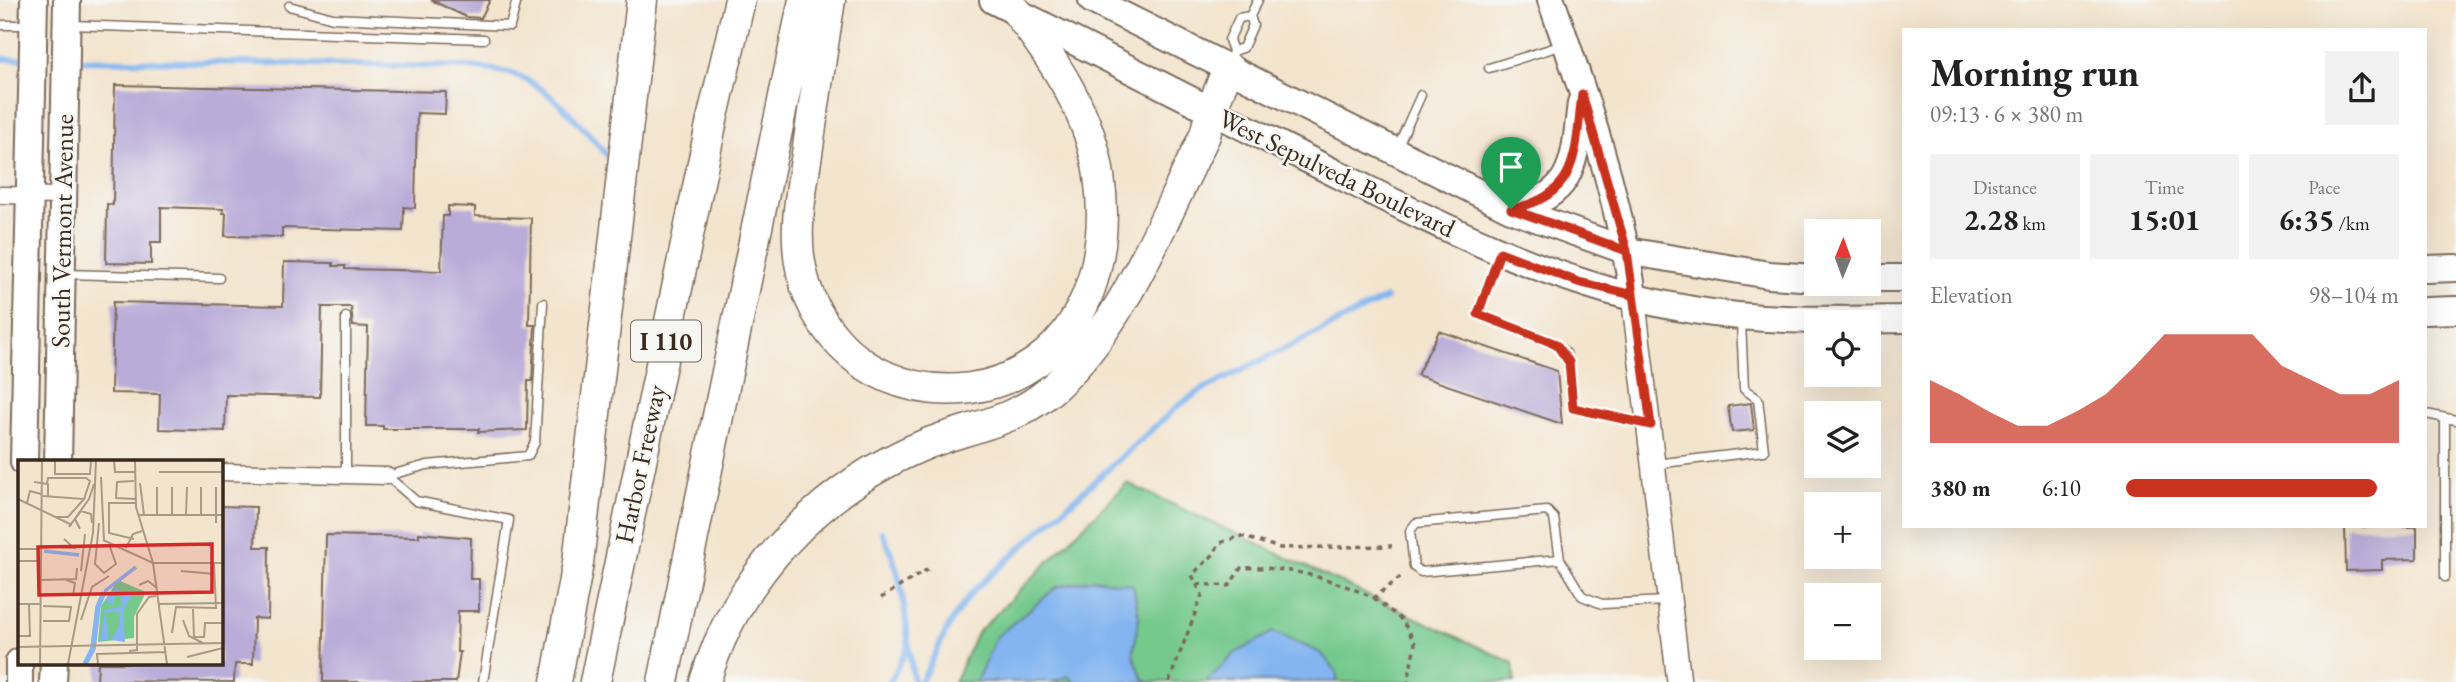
<!DOCTYPE html>
<meta charset="utf-8">
<style>
:root{--surface:#fff;--page:#f2f2f2;--text:#222;--muted:#767676;--accent:#c8321e}
body{margin:0;font-family:"EB Garamond",serif;background:var(--page);color:var(--text);height:100vh;display:flex;flex-direction:column;font-size:26px;white-space:nowrap}
*{box-sizing:border-box;margin:0}
p{font-size:23px;color:var(--muted)}
.icon{flex:none;width:38px;height:38px;fill:none;stroke:currentColor;stroke-width:2;stroke-linecap:round;stroke-linejoin:round}
.map{position:relative;flex:1;overflow:hidden}
.drawer{position:absolute;left:1902px;top:28px;width:525px;height:500px;display:flex;flex-direction:column;background:var(--surface);border-radius:0px;box-shadow:0 7px 28px #0002}
.drawer>*{flex:none}
.needle{width:46px;rotate:1deg}
.tools{position:absolute;left:1804px;top:219px;display:grid;gap:14px}
.tools a{display:grid;place-items:center;width:77px;height:77px;border-radius:0px;background:var(--surface);box-shadow:0 7px 28px #0002;font-size:35px}
.pin{position:absolute;display:grid;place-items:center;width:60px;height:60px;color:#fff;margin:-72px -30px;border-radius:50% 50% 50% 0;rotate:-45deg;box-shadow:0 0 7px #0007}
.pin .icon{rotate:45deg}
.round{display:grid;place-items:center;flex:none;width:74px;height:74px;border-radius:0px;background:var(--page)}
.summary{display:flex;align-items:center;justify-content:space-between;height:119px;padding:0 28px}
h1{font-size:38px;font-weight:700;line-height:52px}
.figures{display:grid;grid-template-columns:repeat(3,1fr);gap:10px;height:119px;padding:7px 28px}
.figures div{display:grid;align-content:center;border-radius:0px;background:var(--page);text-align:center}
.figures b{font-size:30px;font-weight:700}
.figures small{font-size:19px;font-weight:400}
.figures p{font-size:19px}
.chart{height:196px;padding:14px 28px}
.chart p{display:flex;justify-content:space-between}
.chart svg{width:100%;height:126px;margin-top:7px;fill:var(--accent);opacity:.7}
ul{padding:0 28px;list-style:none;font-size:23px}
li{display:grid;grid-template-columns:112px 84px 1fr;align-items:center;height:52px}
li i{height:18px;border-radius:9px;background:var(--accent)}
.map>svg:first-child{display:block}
.green{fill:#75c98d;stroke:#587a56;stroke-width:2}
.water{fill:#84b5f0;stroke:#607087;stroke-width:2}
.lines{fill:none;stroke-linecap:round;stroke-linejoin:round}
.stream{stroke:#84b5f0;stroke-width:6}
.building{fill:#b9acd8}
.lane-casing{stroke:#7b6b5b;stroke-width:11}
.street-casing{stroke:#7b6b5b;stroke-width:19}
.secondary-casing{stroke:#7b6b5b;stroke-width:26}
.primary-casing{stroke:#7b6b5b;stroke-width:30}
.highway-casing{stroke:#7b6b5b;stroke-width:33}
.path{stroke:#7b6b5b;stroke-width:3.5;stroke-dasharray:5 5;stroke-linecap:butt}
.lane{stroke:#fff;stroke-width:8}
.street{stroke:#fff;stroke-width:16}
.secondary{stroke:#fff;stroke-width:23}
.primary{stroke:#fff;stroke-width:26}
.highway{stroke:#fff;stroke-width:30}
.route-casing{stroke:#fff;stroke-width:14}
.route{stroke:#c8321e;stroke-width:9}
.labels{text-anchor:middle;dominant-baseline:central;stroke-width:5;stroke-linejoin:round;paint-order:stroke}
.shield{fill:#f6f6f2;stroke:#73675e;stroke-width:2}
.shield-label{font-size:24px;font-weight:bold;fill:#3b2a1e}
.street-label{font-size:26px;fill:#3b2a1e;stroke:#f6f6f2}
.inset-river{fill:none;stroke:#84b5f0;stroke-width:3.5}
.inset-road{fill:none;stroke:#a99a87;stroke-width:2}
.view{fill:#d62828;fill-opacity:0.15;stroke:#d62828;stroke-width:3.5}
.inset-edge{fill:none;stroke:#3b2a1e;stroke-width:3.5}
</style>
<div class="map">
<svg width="2456" height="682" viewBox="0 0 2456 682">
<rect width="100%" height="100%" fill="#f6f6f2"/>
<filter id="ink" filterUnits="userSpaceOnUse"><feTurbulence type="fractalNoise" baseFrequency=".0143" numOctaves="2"/><feDisplacementMap in="SourceGraphic" scale="14" xChannelSelector="R" yChannelSelector="G"/><feConvolveMatrix kernelMatrix="1 2 1 2 8 2 1 2 1" color-interpolation-filters="sRGB"/></filter>
<filter id="wash" filterUnits="userSpaceOnUse"><feTurbulence type="fractalNoise" baseFrequency=".00686" numOctaves="4" result="noise"/><feDisplacementMap in="SourceGraphic" scale="28" xChannelSelector="R" yChannelSelector="G"/><feGaussianBlur stdDeviation="1.57" result="paint"/><feColorMatrix in="noise" values="0 0 0 0 0 0 0 0 0 0 0 0 0 0 0 0 0 1.4 0 .05"/><feComposite in="paint" operator="in"/></filter>
<g filter="url(#wash)">
<rect width="100%" height="100%" fill="#f3e4cd"/>
<path class="green" d="M 1127,483 L 1513,663 L 1515,682 L 954,682 L 977,633 Z"/>
<path class="water" d="M 1094,579 L 1133,585 L 1139,617 L 1133,655 L 1143,679 L 1150,682 L 1073,682 L 1069,676 L 1051,682 L 976,682 L 996,637 L 1057,587 Z
M 1273,632 L 1321,653 L 1337,672 L 1337,682 L 1206,682 L 1234,654 Z"/>
<g class="lines">
<path class="stream" d="M 0,59 L 26,59
M 72,60 L 470,67 C 484,69 500,70 513,74 C 550,87 582,126 607,155
M 882,532 C 909,586 903,625 914,682
M 890,682 L 907,649
M 921,682 L 952,620 L 973,591 L 1177,407 L 1198,392 L 1386,298"/>
</g>
<g id="blocks">
<path class="building" d="M 431,0 L 490,0 L 481,18 L 466,17 Z
M 115,85 L 446,92 L 445,114 L 417,113 L 415,208 L 404,207 L 403,231 L 282,228 L 282,237 L 225,236 L 226,213 L 223,213 L 223,209 L 161,207 L 161,242 L 151,242 L 151,264 L 106,263 L 107,204 L 113,205 Z
M 448,206 L 475,207 L 475,216 L 531,218 L 529,325 L 535,325 L 532,381 L 528,381 L 527,430 L 478,432 L 479,429 L 383,429 L 383,426 L 366,426 L 368,327 L 353,326 L 351,307 L 322,307 L 320,397 L 226,395 L 225,431 L 159,429 L 160,394 L 111,393 L 113,302 L 283,306 L 284,262 L 333,263 L 333,266 L 345,266 L 345,269 L 441,271 L 443,216 L 448,216 Z
M 1439,331 L 1557,371 L 1562,424 L 1417,375 Z
M 1751,403 L 1754,430 L 1732,432 L 1728,406 Z
M 220,506 L 256,507 L 255,547 L 269,547 L 268,619 L 254,618 L 253,664 L 235,664 L 234,682 L 97,681 L 98,663 L 220,663 Z
M 2345,527 L 2417,527 L 2417,559 L 2382,560 L 2382,570 L 2346,571 Z
M 419,533 L 471,538 L 470,579 L 479,579 L 479,611 L 458,611 L 457,652 L 460,652 L 456,682 L 323,682 L 326,535 L 419,537 Z"/>
</g>
</g>
<g filter="url(#ink)">
<use href="#blocks" fill-opacity="0" stroke="#7b6b5b" stroke-width="2"/>
<g class="lines">
<defs>
<path id="lane" d="M 289,6 L 333,18 L 510,26 L 517,0
M 0,25 L 29,25
M 70,25 L 484,39
M 1233,51 L 1243,48 L 1253,25 L 1250,16 L 1258,0
M 1230,61 L 1233,51 L 1229,40 L 1239,18 L 1250,16
M 1489,68 L 1563,45
M 1398,146 L 1421,95
M 1499,255 L 1478,314 L 1556,344 L 1566,353 L 1569,362 L 1573,408 L 1644,424
M 64,274 L 219,278
M 346,317 L 346,475
M 2426,414 L 2456,420
M 2445,420 L 2445,577
M 1655,464 L 1764,451 L 1758,399 L 1744,389 L 1741,322
M 387,476 L 427,465 L 528,456 L 535,442 L 543,303
M 387,476 L 416,501 L 509,520 L 483,682
M 1560,559 L 1421,572 L 1414,567 L 1410,531 L 1416,523 L 1547,511 L 1554,518 L 1560,559 L 1582,596 L 1602,604 L 1667,601"/>
<path id="street" d="M 0,195 L 63,196
M 220,472 L 387,476"/>
<path id="secondary" d="M 1633,295 L 1679,682"/>
<path id="primary" d="M 993,0 C 1101,55 1210,110 1319,165 C 1439,225 1559,288 1693,310 C 1762,322 1834,320 1904,319
M 1092,0 L 1511,209 L 1627,251 L 1769,275 L 1816,278
M 1551,0 C 1585,96 1619,195 1633,295
M 1511,209 C 1577,196 1574,159 1581,103
M 2426,269 L 2456,268
M 1869,278 L 1904,278
M 2426,311 L 2456,310
M 24,462 L 34,0
M 58,462 L 67,0
M 19,682 L 19,662
M 53,682 L 54,663"/>
<path id="highway" d="M 830,0 C 822,49 815,98 808,147 C 802,188 792,231 802,273 C 810,309 832,342 862,363 C 926,407 1018,396 1066,333 C 1099,290 1107,228 1099,176 C 1091,115 1054,60 1017,12
M 556,682 L 578,563 L 642,0
M 595,682 L 712,120 L 740,0
M 663,682 L 804,0
M 705,682 C 736,575 822,487 924,445 C 965,428 1011,423 1046,394 C 1120,335 1163,219 1205,135 L 1211,111 L 1228,68"/>
</defs>
<use href="#lane" class="lane-casing"/>
<use href="#street" class="street-casing"/>
<use href="#secondary" class="secondary-casing"/>
<use href="#primary" class="primary-casing"/>
<use href="#highway" class="highway-casing"/>
<path class="path" d="M 1197,584 L 1229,586 L 1241,568 C 1289,566 1330,578 1374,598 L 1402,576
M 881,598 L 931,567
M 1374,598 L 1403,621 L 1415,643 L 1408,682
M 1169,682 L 1202,595 L 1192,575 L 1214,554 L 1219,543 L 1241,536 L 1280,548 L 1392,546"/>
<use href="#lane" class="lane"/>
<use href="#street" class="street"/>
<use href="#secondary" class="secondary"/>
<use href="#primary" class="primary"/>
<use href="#highway" class="highway"/>
</g>
</g>
<g class="lines" filter="url(#ink)">
<defs>
<path id="route" d="M 1511,209 L 1627,251 L 1651,425 L 1573,408 L 1569,362 L 1556,344 L 1478,314 L 1500,252 L 1578,282 L 1633,295 L 1627,251 L 1582,94 C 1575,151 1580,196 1511,209"/>
</defs>
<use href="#route" class="route-casing"/>
<use href="#route" class="route"/>
</g>
<g class="labels">
<rect class="shield" x="631" y="320.5" width="70" height="41" rx="5"/>
<g class="shield-label">
<text x="666" y="341">I 110</text>
</g>
<g class="street-label">
<text transform="translate(1337 173) rotate(26)">West Sepulveda Boulevard</text>
<text transform="translate(62 231) rotate(-89)">South Vermont Avenue</text>
<text transform="translate(640 464) rotate(-78)">Harbor Freeway</text>
</g>
</g>
<g transform="translate(18 460)">
<rect width="205" height="205" fill="#f3e4cd"/>
<path d="M 100,120 L 128,132 L 116,157 L 116,178 L 80,182 L 83,146 Z" fill="#75c98d"/>
<path d="M 98,127 L 103,134 L 115,133 L 105,151 L 107,182 L 93,180 L 101,166 L 102,153 L 96,151 L 87,153 L 91,180 L 82,181 L 87,150 L 104,146 L 103,137 L 97,134 L 95,145 L 87,140 Z" fill="#84b5f0"/>
<path class="inset-river" d="M 26,91 L 61,95M 66,204 L 74,188 L 79,147 L 85,132M 68,204 L 76,189 L 81,146 L 88,130 L 118,107"/>
<path class="inset-road" d="M 37,0 L 37,14 L 72,14 L 73,0M 96,0 L 97,12 L 117,12M 117,0 L 118,47 L 135,103 L 149,204M 141,12 L 205,12M 83,17 L 86,80M 116,21 L 99,22 L 98,38 L 117,39M 16,22 L 30,24 L 30,36M 122,23 L 126,55M 29,24 L 30,18 L 68,18 L 72,21 L 66,39M 139,27 L 139,55M 183,27 L 183,55M 198,27 L 198,63M 25,36 L 66,39 L 50,57 L 38,57M 0,39 L 54,65M 9,43 L 12,31 L 23,34M 120,55 L 205,55M 154,55 L 154,27M 168,55 L 169,27M 81,63 L 77,104 L 86,113 L 98,104 L 92,87M 51,67 L 71,39 L 76,24M 62,69 L 57,59 L 63,51 L 73,54 L 74,63M 116,79 L 91,73 L 91,43 L 118,43M 85,80 L 135,103 L 205,103M 41,87 L 56,88 L 46,79M 108,88 L 115,74 L 124,71M 0,89 L 22,89M 0,101 L 23,101M 63,111 L 67,74M 163,111 L 197,114M 23,120 L 58,119 L 59,108M 48,120 L 57,123 L 55,136M 121,125 L 130,121 L 139,128M 0,144 L 23,144M 141,144 L 205,143M 175,149 L 176,177 L 186,177 L 187,163 L 205,163M 63,160 L 74,127 L 91,116M 165,160 L 171,176 L 185,183M 25,161 L 51,161 L 53,147 L 25,146M 154,173 L 158,147 L 198,148 L 196,103M 0,176 L 12,176 L 11,144M 0,187 L 205,183M 111,191 L 119,190 L 119,154 L 131,137 L 138,136M 169,197 L 205,188M 22,204 L 24,0M 50,204 L 75,73 L 78,0M 80,204 L 79,194 L 147,192"/>
<path class="view" d="M 194,84 L 194,132 L 21,135 L 20,87 Z"/>
<rect width="205" height="205" class="inset-edge"/>
</g>
</svg>
<div class="tools">
<a><svg class="needle" viewBox="-14 -14 28 28"><path d="M0-13l5 13h-10z" fill="#e53935"/><path d="M0 13l5-13h-10z" fill="#767676"/></svg></a>
<a><svg class="icon" aria-label="locate" viewBox="0 0 24 24"><circle cx="12" cy="12" r="6"/><path d="M12 2v4M12 18v4M2 12h4M18 12h4"/></svg></a>
<a><svg class="icon" aria-label="layers" viewBox="0 0 24 24"><path d="M12 4l9 5-9 5-9-5zM3 14l9 5 9-5"/></svg></a>
<a>+</a>
<a>−</a>
</div>
<div class="pin" style="left:1511px;top:209px;background:#1e9e55"><svg class="icon" aria-label="arrive" viewBox="0 0 24 24"><path d="M6 21V4h12l-3 4 3 4H6"/></svg></div>
<section class="drawer">
<div class="summary"><div><h1>Morning run</h1><p>09:13 · 6 × 380 m</p></div><a class="round"><svg class="icon" aria-label="share" viewBox="0 0 24 24"><path d="M12 15V3M7 8l5-5 5 5M5 13v7h14v-7"/></svg></a></div>
<div class="figures">
<div><p>Distance</p><b>2.28<small> km</small></b></div>
<div><p>Time</p><b>15:01</b></div>
<div><p>Pace</p><b>6:35<small> /km</small></b></div>
</div>
<div class="chart"><p><span>Elevation</span>98–104 m</p>
<svg viewBox="0 0 160 44" preserveAspectRatio="none"><path d="M0 44V22L10 27L20 33L30 38L40 38L50 33L60 27L70 17L80 6L90 6L100 6L110 6L120 17L130 22L140 27L150 27L160 22V44z"/></svg>
</div>
<ul>
<li><b>380 m</b>6:10<i style="width:92%"></i></li>
</ul>
</section>
</div>
